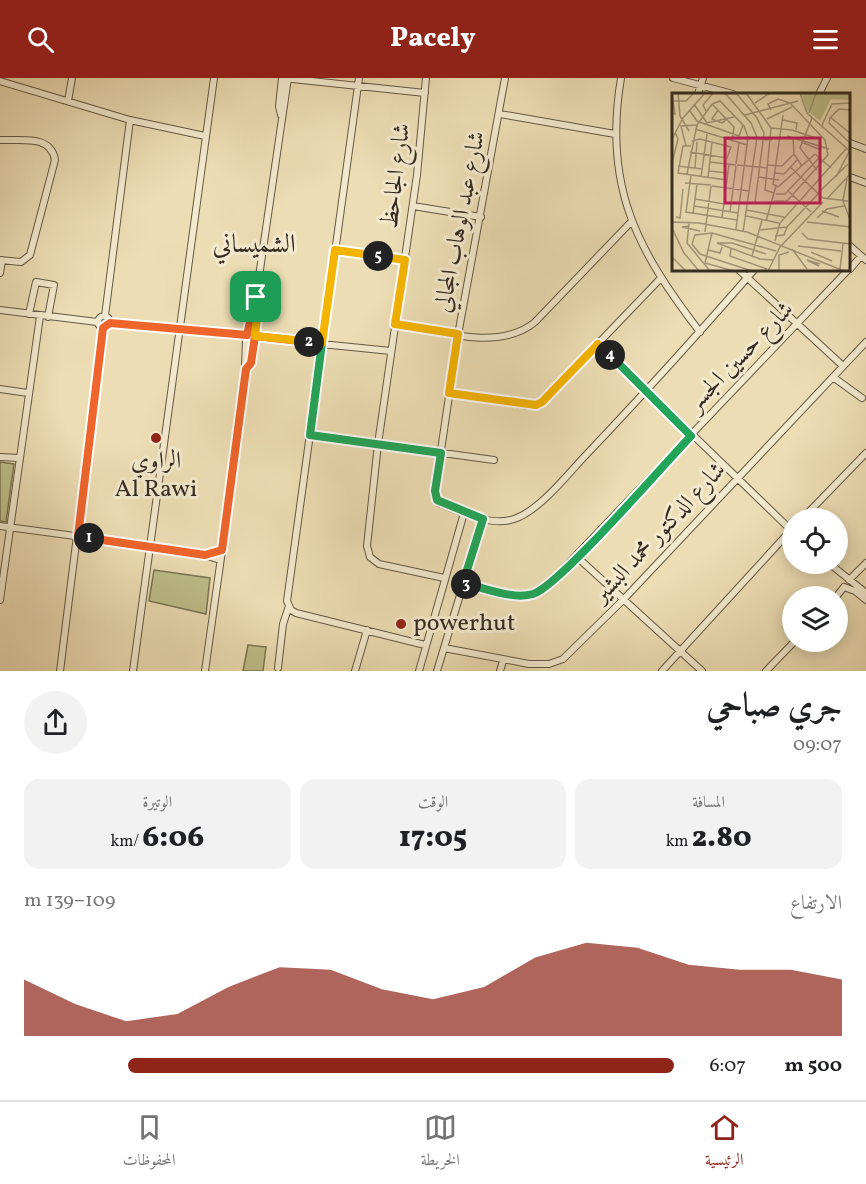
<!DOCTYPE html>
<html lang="ar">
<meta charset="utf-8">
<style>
:root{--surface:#fff;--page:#f2f2f2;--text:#202124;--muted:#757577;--line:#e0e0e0;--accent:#8f2418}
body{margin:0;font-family:Vollkorn,Amiri,serif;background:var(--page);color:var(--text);direction:rtl;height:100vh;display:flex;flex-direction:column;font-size:22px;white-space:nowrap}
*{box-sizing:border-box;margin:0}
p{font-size:20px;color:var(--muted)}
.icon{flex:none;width:33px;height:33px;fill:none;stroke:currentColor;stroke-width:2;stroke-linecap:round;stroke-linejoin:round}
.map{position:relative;height:593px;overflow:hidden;direction:ltr}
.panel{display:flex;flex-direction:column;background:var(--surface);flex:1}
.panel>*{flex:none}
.buttons{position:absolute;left:782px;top:430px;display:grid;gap:12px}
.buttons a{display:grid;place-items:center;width:66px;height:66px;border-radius:50%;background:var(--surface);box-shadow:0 3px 15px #0003;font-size:30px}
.pin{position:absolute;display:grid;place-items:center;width:51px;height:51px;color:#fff;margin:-26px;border-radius:12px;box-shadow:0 3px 9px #0006}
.km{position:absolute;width:30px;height:30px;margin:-15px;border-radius:50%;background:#222;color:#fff;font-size:16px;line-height:30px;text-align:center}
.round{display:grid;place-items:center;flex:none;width:63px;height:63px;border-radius:32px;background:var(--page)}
.headline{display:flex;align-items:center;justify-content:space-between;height:102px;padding:0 24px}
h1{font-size:33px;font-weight:800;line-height:45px}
.stats{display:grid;grid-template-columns:repeat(3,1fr);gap:9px;height:102px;padding:6px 24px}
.stats div{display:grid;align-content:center;border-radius:15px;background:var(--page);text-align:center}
.stats b{font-size:30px;font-weight:800}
.stats small{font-size:16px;font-weight:400}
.stats p{font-size:16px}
.chart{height:168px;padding:12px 24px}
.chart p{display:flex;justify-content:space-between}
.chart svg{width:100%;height:108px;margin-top:6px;fill:var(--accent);opacity:.7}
ul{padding:0 24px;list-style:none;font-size:20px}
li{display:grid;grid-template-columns:96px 72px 1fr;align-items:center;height:45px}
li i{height:15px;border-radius:8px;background:var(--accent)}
header{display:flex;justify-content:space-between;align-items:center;height:78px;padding:0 24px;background:var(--accent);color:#fff;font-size:27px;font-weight:800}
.menu{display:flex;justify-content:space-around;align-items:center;height:84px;border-top:2px solid var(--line);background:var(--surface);font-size:16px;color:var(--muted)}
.menu a{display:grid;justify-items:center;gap:3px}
.menu .on{color:var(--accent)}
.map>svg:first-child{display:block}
.green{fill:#bebf89;stroke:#7a7554;stroke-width:1.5}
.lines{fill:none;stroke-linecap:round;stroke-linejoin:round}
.minor-casing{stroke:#635845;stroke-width:8}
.minor{stroke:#f3e9ce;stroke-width:6}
.split-1-casing{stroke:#fff;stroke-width:12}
.split-2-casing{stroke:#fff;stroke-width:12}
.split-3-casing{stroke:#fff;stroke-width:12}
.split-4-casing{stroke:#fff;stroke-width:12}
.split-5-casing{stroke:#fff;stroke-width:12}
.split-6-casing{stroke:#fff;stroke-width:12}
.split-1{stroke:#f0652b;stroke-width:8}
.split-2{stroke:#f0652b;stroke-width:8}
.split-3{stroke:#22a559;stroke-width:8}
.split-4{stroke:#22a559;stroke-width:8}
.split-5{stroke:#f5b400;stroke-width:8}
.split-6{stroke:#f5b400;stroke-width:8}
.poi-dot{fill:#8f2418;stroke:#f3e9ce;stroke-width:2}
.labels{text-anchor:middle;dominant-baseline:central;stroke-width:6;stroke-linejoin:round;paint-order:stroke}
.street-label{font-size:24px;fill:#352b20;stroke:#f3e9ce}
.poi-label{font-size:24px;fill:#352b20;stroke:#f3e9ce}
.neighbourhood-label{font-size:26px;fill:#352b20;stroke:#f3e9ce}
.inset-road{fill:none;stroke:#a39679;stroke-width:1.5}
.view{fill:#c2185b;fill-opacity:0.15;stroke:#c2185b;stroke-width:3}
.inset-edge{fill:none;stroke:#352b20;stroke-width:3}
</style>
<header><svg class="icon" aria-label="menu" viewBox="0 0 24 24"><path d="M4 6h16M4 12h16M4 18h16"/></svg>Pacely<svg class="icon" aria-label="search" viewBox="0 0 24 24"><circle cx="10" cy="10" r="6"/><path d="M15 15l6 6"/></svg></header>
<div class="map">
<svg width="866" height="593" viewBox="0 0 866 593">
<rect width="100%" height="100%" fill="#edddb4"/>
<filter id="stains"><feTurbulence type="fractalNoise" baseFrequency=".00333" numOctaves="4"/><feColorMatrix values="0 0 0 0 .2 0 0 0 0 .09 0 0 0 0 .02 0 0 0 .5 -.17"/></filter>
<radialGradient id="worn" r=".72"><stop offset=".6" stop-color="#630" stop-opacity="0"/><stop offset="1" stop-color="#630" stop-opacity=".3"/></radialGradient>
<path class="green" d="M 0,384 L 14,386 L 6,444 L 0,443 Z
M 154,492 L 210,500 L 206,536 L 149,523 Z
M 248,567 L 266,569 L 263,593 L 243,593 Z"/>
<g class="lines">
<defs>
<path id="minor" d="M 283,0 L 425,15
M 359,0 L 287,523 L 291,532 L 296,535 L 425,567
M 426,0 L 417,97 L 378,366 L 367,468 L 370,479 L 379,486 L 444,500
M 505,0 L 458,257 L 435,413 L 439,425 C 460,434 491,449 514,441 C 539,433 567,397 585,378 C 643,317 699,255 754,192
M 621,0 C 603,107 636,171 700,254
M 673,0 L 733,16
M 0,3 L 130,42 L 205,58
M 698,16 L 703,0
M 819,16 L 827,0
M 68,23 L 72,0
M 500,36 L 615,56
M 281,37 L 279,28 L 282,0
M 0,62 C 20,63 51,56 55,82 L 30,177 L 21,184 L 0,182
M 850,65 L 866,71
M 850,99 L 866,105
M 413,128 L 481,139
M 850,168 L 866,182
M 335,172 L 405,182
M 850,191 L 861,178
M 739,192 L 843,288
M 0,195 L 2,182
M 0,232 L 97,244
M 29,236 L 36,204 L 54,207 L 48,239
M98 244a6 6 0 1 1 12 0a6 6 0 1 1-12 0Z
M 105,238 L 130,42
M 110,245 L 391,273
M 395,246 C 438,253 499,274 535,244 L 631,144
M 598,265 L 792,453
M 246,291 C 255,281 260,231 256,219
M 833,299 L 862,320
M 0,311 L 28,315
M 449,315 L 528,328 L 542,324 L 660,201
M 310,357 L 494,382
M 0,379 L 19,380
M 802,441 L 866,375
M 0,448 L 150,468 L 205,477 L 220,482
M 577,479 L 702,593
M 830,486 L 866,515
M 849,502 L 866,485
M 463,505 C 491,512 523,526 548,507 L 848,192
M 844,509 L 855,513 L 866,522
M 836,519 L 844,509
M 0,522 L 40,238
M 444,570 L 529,586 L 549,586 L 563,581 L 623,522 L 866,264
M 278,590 L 283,546 L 289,528
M 60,593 L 103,250
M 133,593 L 214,0
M 205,593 L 244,317 L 246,262 L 256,219 L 288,0
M 355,593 L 367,552
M 419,593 L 464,435
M 437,593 L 483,441
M 500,593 L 503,583
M 662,593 L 792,451
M 766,593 L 794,564"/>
</defs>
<use href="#minor" class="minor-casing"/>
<use href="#minor" class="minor"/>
</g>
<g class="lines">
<defs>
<path id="split-1" d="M 89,460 L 78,458 L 103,250 L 110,245 L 247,257 L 256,219"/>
<path id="split-2" d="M 89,460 L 205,477 L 222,472 L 246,291 L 251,285 L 255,258 L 309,264"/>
<path id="split-3" d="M 309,264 L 322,265 L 310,357 L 441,375 L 435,413 L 437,422 L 483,441 L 463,505 L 466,506"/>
<path id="split-4" d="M 466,506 C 486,510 513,522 533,516 C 558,509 666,384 691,358 L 610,277"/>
<path id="split-5" d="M 378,178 L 405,182 L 395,246 L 458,256 L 449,315 L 536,327 L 542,324 L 598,266 L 610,277"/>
<path id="split-6" d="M 256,219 L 258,229 L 255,258 L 322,265 L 335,172 L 378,178"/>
</defs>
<use href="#split-1" class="split-1-casing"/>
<use href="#split-2" class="split-2-casing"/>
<use href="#split-3" class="split-3-casing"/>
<use href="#split-4" class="split-4-casing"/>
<use href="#split-5" class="split-5-casing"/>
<use href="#split-6" class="split-6-casing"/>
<use href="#split-1" class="split-1"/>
<use href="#split-2" class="split-2"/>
<use href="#split-3" class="split-3"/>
<use href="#split-4" class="split-4"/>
<use href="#split-5" class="split-5"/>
<use href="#split-6" class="split-6"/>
</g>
<g class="poi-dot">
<circle cx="156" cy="360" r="6"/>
<circle cx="401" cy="546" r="6"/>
</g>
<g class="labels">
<g class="street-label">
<text transform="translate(397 98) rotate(-83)">شارع الجاحظ</text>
<text transform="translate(461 144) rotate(-79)">شارع عبد الوهاب المجالي</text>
<text transform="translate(741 279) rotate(-46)">شارع حسين الجسر</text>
<text transform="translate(660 455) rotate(-47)">شارع الدكتور محمد البشير</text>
</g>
<g class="poi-label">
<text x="156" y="384">الراوي<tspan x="156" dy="28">Al Rawi</tspan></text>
<text x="413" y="546" text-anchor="start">powerhut</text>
</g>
<g class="neighbourhood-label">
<text x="254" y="167">الشميساني</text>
</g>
</g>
<g transform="translate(672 15)">
<rect width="178" height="178" fill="#edddb4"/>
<path d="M 129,0 L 178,0 L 178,7 L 159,6 L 148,28 L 135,17 Z" fill="#bebf89"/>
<path class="inset-road" d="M 6,0 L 8,23 L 17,38M 53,0 L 79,30 L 85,44 L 71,139M 64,0 L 85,25 L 92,40 L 83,110M 74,0 L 99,35 L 93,97 L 102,100M 128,0 L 135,20 L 179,59M 0,2 L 3,21 L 0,20M 0,8 L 14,8 L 22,0M 83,10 L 98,0M 22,11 L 35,30M 40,11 L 62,34 L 60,48M 46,17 L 40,26 L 50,30 L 55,26M 99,17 L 96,11 L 106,6 L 118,10M 18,18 L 25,28 L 67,43 L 71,32M 34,18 L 31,12 L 41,0M 137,20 L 144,0M 73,22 L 126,8M 158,24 L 179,41M 140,25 L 128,55 L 145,77M 158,25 L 157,30 L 179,51M 158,25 L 167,16 L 179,17M 95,26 L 120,14M 111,27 L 125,30 L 124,37M 34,30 L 62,24M 150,32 L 160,11 L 179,10M 99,35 L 120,37 L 144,45M 23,36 L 75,52M 115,43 L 157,56M 121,44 L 122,61 L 130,73M 76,45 L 100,47M 0,46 L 11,25 L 33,0M 129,49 L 149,57M 14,53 L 9,33 L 25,32M 19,53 L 11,53 L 6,80 L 55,87M 18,59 L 55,65 L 59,54 L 28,46 L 20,48M 143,61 L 159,75M 38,69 L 64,72M 0,70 L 6,46 L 3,39M 64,71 L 67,50M 65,72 L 96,75M 96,72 L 110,73 L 122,61M 6,73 L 30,76M 118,74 L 151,105 L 176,108M 23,75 L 25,49M 37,78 L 56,80M 103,80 L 112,81 L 125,67M 15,81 L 25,32 L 40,11 L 48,8 L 72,33 L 76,44 L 64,136M 19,82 L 14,119 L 65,127M 29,84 L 35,41M 87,84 L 107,87M 164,84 L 177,59M 36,85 L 40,49M 13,90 L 39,92M 40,93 L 77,98M 106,94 L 101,91 L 111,22M 106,94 L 143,61M 116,98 L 139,119M 146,100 L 176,71M 104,101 L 113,101 L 147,65M 23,106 L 52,111M 155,106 L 179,80M 171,107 L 175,86M 102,108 L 115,108 L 156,62 L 153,47 L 118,10M 171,108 L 179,129M 22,113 L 66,120M 74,117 L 112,124M 150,118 L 167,124M 58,119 L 64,73M 21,121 L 25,91M 74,123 L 107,130M 4,124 L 8,125 L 11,96M 50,125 L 57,71M 145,125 L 155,116 L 172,113M 94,128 L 104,93M 0,129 L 27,130 L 75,139 L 172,178M 135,129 L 179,134M 17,130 L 15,150 L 38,178M 17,133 L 10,134 L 28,138M 0,135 L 12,160 L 27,178M 88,137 L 115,134M 33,139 L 39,93M 130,140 L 136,146 L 179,151M 103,143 L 112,142 L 115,134 L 146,101M 103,148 L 108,130 L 174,56M 126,153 L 169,158M 59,156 L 58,163 L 95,176M 120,156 L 135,176M 36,157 L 48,160 L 50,154M 139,159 L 160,168M 94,161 L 60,150 L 45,150 L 88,166 L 101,167M 80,163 L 90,127M 0,164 L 14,178M 33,170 L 40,140M 33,170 L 62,178M 147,173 L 135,167 L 148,171M 168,176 L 171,151M 80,178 L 28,161 L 20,151 L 23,142 L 40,140 L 104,158M 96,178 L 108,154 L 151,109M 107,178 L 107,162 L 117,159"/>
<path class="view" d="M 53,45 L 148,45 L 148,110 L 53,110 Z"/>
<rect width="178" height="178" class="inset-edge"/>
</g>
<rect width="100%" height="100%" filter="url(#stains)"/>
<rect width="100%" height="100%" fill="url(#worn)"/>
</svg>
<div class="buttons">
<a><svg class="icon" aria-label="locate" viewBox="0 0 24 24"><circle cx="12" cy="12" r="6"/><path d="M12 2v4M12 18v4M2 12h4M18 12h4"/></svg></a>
<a><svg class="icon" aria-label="layers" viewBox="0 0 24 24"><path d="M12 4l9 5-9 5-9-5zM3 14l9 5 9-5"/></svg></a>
</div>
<div class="pin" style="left:256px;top:219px;background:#1e9e55"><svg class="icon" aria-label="arrive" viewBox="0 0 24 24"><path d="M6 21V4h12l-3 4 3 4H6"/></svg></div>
<b class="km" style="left:89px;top:460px">1</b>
<b class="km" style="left:309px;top:264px">2</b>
<b class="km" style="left:466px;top:506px">3</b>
<b class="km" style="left:610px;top:277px">4</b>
<b class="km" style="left:378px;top:178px">5</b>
</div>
<section class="panel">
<div class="headline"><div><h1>جري صباحي</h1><p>09:07</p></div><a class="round"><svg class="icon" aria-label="share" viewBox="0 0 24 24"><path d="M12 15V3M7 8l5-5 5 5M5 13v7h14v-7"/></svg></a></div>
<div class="stats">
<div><p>المسافة</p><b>2.80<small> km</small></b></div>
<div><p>الوقت</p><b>17:05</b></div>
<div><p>الوتيرة</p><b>6:06<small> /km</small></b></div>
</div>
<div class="chart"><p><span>الارتفاع</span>109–139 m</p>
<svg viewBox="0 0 160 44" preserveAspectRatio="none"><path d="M0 44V21L10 31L20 38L30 35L40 24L50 16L60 17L70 25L80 29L90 24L100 12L110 6L120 8L130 15L140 17L150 17L160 21V44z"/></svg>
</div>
<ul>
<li><b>500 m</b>6:07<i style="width:84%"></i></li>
</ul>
</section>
<nav class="menu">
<a class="on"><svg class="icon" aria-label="home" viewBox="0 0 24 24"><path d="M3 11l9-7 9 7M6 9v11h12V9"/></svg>الرئيسية</a>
<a><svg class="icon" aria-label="map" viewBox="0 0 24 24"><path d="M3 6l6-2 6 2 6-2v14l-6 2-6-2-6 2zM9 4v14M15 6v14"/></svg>الخريطة</a>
<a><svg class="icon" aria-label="saved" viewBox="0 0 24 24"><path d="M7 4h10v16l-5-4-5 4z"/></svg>المحفوظات</a>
</nav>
